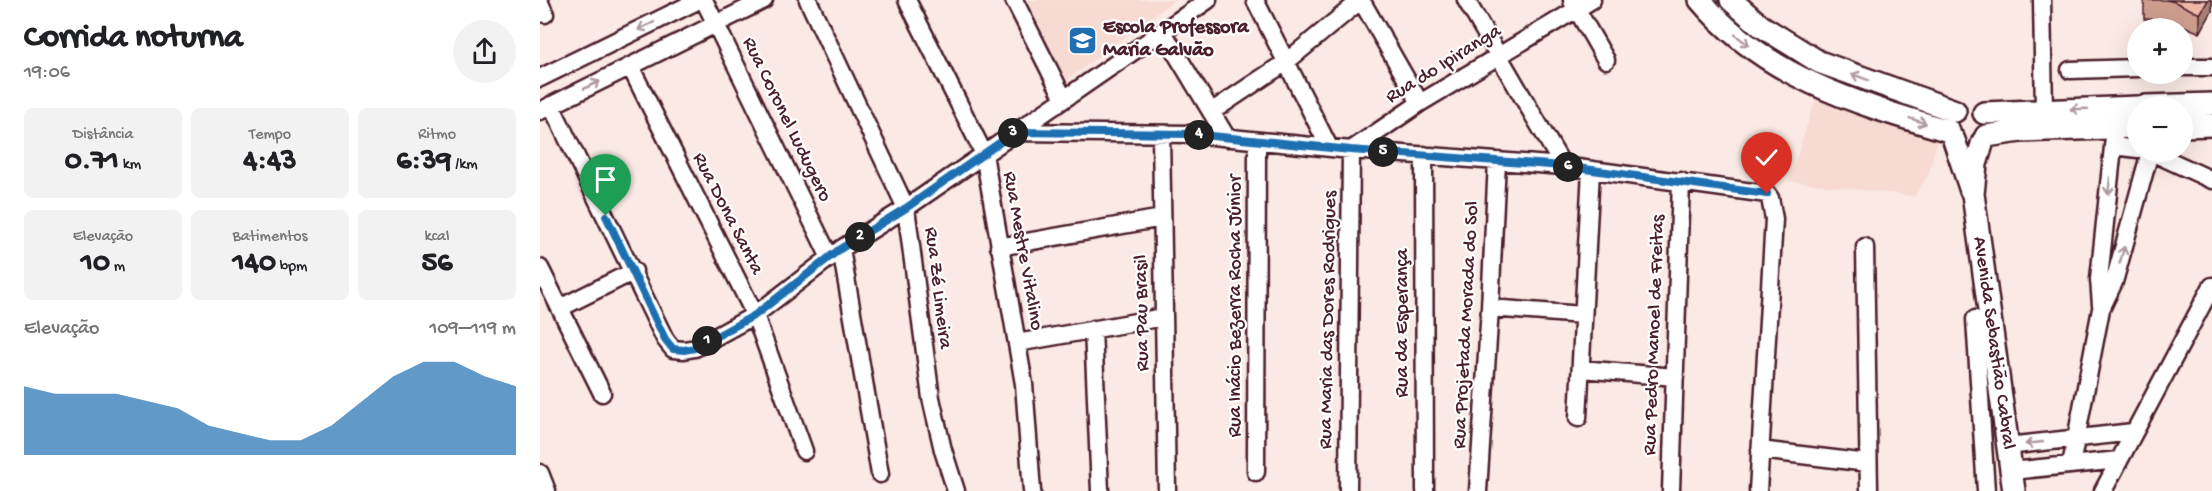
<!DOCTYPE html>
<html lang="pt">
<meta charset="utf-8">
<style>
:root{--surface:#fff;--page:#f2f2f2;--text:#202124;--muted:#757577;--accent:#1f6fb2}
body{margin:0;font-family:"Gochi Hand",sans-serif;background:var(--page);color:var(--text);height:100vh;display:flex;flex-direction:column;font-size:22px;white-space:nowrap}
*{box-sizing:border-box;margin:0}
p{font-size:20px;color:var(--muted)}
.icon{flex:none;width:33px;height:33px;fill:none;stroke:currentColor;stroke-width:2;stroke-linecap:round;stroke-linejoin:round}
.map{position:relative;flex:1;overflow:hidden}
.drawer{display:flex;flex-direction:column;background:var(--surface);width:540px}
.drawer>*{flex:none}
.tools{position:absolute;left:1587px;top:18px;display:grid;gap:12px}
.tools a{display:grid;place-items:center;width:66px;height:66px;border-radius:50%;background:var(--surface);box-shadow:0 6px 24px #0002;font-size:30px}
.pin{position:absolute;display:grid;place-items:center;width:51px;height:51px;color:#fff;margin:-62px -26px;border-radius:50% 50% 50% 0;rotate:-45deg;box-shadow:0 0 6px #0007}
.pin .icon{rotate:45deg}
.km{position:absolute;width:30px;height:30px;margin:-15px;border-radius:50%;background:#222;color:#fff;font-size:16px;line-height:30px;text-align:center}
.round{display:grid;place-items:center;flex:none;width:63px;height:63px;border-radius:32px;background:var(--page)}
.overview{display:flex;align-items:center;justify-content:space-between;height:102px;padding:0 24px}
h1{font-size:33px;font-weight:700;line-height:45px}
.figures{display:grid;grid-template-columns:repeat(3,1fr);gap:9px;height:102px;padding:6px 24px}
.figures div{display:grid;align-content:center;border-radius:9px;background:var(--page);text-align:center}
.figures b{font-size:30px;font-weight:700}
.figures small{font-size:16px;font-weight:400}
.figures p{font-size:16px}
.chart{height:168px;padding:12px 24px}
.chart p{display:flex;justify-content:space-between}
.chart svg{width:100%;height:108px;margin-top:6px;fill:var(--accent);opacity:.7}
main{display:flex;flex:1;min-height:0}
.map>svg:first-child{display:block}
.built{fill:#f7dad1}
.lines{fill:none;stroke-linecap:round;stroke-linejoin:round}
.minor-casing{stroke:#4a1f2b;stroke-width:21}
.major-casing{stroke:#4a1f2b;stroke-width:26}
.minor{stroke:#fff;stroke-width:16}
.major{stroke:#fff;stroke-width:21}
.wall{fill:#ce9d8e;stroke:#4a1f2b;stroke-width:1.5}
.shaded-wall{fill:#a78074;stroke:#4a1f2b;stroke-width:1.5}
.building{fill:#efb7a5;stroke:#4a1f2b;stroke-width:1.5}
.oneway{stroke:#ae9aa0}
.route-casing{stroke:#fff;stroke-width:12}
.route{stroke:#1f6fb2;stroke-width:8}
.labels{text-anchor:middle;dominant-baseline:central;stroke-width:4.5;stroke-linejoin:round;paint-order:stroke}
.poi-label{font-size:20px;font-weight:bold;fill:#4a1f2b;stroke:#fff;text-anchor:start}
.street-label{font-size:20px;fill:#4a1f2b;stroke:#fff}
</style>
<main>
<section class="drawer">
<div class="overview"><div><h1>Corrida noturna</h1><p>19:06</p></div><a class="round"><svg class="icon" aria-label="share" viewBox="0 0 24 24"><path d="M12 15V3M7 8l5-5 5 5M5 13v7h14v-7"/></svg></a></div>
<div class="figures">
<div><p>Distância</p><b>0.71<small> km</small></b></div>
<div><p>Tempo</p><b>4:43</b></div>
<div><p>Ritmo</p><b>6:39<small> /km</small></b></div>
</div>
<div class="figures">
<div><p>Elevação</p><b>10<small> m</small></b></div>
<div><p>Batimentos</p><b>140<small> bpm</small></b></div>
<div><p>kcal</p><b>56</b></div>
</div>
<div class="chart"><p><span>Elevação</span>109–119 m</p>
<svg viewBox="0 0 160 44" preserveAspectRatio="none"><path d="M0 44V16L10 19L20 19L30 19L40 22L50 25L60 32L70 35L80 38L90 38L100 32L110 22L120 12L130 6L140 6L150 12L160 16V44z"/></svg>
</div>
</section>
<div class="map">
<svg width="1672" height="491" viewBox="0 0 1672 491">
<rect width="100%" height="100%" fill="#fae9e4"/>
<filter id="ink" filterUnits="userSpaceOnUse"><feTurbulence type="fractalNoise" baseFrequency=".0167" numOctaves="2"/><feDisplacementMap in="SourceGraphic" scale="12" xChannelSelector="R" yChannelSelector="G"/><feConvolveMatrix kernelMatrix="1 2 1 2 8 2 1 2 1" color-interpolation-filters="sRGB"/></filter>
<g filter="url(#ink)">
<path class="built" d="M 482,0 L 634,0 L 527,80 Z
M 1277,95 L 1398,139 L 1388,175 L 1374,196 L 1249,181 Z"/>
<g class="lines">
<defs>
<path id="minor" d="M 164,0 L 290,258
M 268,0 L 366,208 L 391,398 L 403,450 L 416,491
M 367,0 L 444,154 L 484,384 L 492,491
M 474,0 L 524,99
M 715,0 L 789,147
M 926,0 L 1023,166
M 1502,0 L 1504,111
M 1032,1 L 1066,60
M 0,3 L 5,14
M 623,32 L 687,138
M 90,66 L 215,315 L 264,451
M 1642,67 L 1672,67
M 1530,70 L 1598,68
M 0,78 L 159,0
M 11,105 L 125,339 L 133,349 L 144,350 L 155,348 L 215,315 L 301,249 L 366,208 L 668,0
M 0,111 L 224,0
M 671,112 L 746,62 L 821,0 L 880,103
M 475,132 L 652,134 L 811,150 L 1023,166 L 1227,194 L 1230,198 L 1234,219 L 1218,491
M 621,134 L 627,491
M 1573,146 L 1598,149
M 1611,152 L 1672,180
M 884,155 L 885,491
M 459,247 L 622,218
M 1325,247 L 1329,491
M 301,249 L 340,474
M 0,268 L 62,393
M 1561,305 L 1559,279 L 1575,128
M 20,308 L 94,271
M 950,308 L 1043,315
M 1435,319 L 1446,491
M 553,329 L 560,491
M 477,343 L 624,317
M 1041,369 L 1135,377
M 1038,418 L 1051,170
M 1467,446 L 1593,432
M 1220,450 L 1328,463
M 1531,465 L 1561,309 L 1574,282 L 1610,152
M 1471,471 L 1579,460
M 716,472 L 717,141
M 0,473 L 7,491
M 808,491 L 811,150 L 880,103 L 1052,0
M 938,491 L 950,308 L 957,161
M 1131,491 L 1141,181
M 1563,491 L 1672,286"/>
<path id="major" d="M 1160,0 C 1225,77 1315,103 1409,131
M 1191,0 L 1221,26 L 1279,62 L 1415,111
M 1606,106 L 1672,104
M 1444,113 L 1598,107
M 1642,126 L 1672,125
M 1446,136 L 1481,131 L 1598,127
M 1414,140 L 1431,191
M 1443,141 L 1436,164 L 1433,194 L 1474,491"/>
</defs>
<use href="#minor" class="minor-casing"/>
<use href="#major" class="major-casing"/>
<use href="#minor" class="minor"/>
<use href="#major" class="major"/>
</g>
<path class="wall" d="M 1604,0 L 1672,0 L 1672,11 L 1660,33 L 1635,22 L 1625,19 L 1604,19 Z"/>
<path class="shaded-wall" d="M 1668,0 L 1672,0 L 1672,11 L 1660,33 L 1660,14 Z"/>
<path class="building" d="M 1626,0 L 1668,0 L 1660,14 L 1635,2 Z"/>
<defs><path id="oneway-shaft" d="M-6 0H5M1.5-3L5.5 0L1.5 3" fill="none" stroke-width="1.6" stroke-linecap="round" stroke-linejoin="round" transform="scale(1.5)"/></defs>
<g class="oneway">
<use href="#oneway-shaft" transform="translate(106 26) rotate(154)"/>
<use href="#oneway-shaft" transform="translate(1202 40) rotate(38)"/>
<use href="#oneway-shaft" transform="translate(1320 77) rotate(-160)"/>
<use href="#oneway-shaft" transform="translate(52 85) rotate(-26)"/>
<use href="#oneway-shaft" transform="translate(1539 109) rotate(178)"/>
<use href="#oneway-shaft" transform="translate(1378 121) rotate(19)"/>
<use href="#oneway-shaft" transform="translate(1569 186) rotate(96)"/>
<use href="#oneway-shaft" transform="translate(1582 255) rotate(-74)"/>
<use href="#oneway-shaft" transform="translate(1494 443) rotate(174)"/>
</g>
</g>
<g class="lines" filter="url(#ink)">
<defs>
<path id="route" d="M 66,216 L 125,339 L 133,349 L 144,350 L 155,348 L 215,315 L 300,249 L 366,208 L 475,132 L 652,134 L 811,150 L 1023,166 L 1227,194"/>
</defs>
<use href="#route" class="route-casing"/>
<use href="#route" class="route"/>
</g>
<defs>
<symbol id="school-square" viewBox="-11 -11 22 22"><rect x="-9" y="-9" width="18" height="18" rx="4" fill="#1f6fb2" stroke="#fff"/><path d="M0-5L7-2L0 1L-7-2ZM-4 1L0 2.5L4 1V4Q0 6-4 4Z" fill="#fff"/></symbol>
</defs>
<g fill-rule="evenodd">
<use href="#school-square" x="526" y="24" width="33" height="33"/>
</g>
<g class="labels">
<g class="poi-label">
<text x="563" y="28">Escola Professora<tspan x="563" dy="23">Maria Galvão</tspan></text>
</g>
<g class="street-label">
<text transform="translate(904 65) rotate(-32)">Rua do Ipiranga</text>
<text transform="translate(246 120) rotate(64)">Rua Coronel Ludugero</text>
<text transform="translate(187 214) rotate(63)">Rua Dona Santa</text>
<text transform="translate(482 251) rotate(80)">Rua Mestre Vitalino</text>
<text transform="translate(397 288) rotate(83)">Rua Zé Limeira</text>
<text transform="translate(696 306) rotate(-90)">Rua Inácio Bezerra Rocha Júnior</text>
<text transform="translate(603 313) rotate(-91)">Rua Pau Brasil</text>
<text transform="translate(789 320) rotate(-89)">Rua Maria das Dores Rodrigues</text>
<text transform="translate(863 323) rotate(-90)">Rua da Esperança</text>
<text transform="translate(927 325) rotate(-87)">Rua Projetada Morada do Sol</text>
<text transform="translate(1115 335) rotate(-88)">Rua Pedro Manoel de Freitas</text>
<text transform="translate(1453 343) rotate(82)">Avenida Sebastião Cabral</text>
</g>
</g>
</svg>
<div class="tools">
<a>+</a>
<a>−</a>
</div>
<div class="pin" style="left:66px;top:216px;background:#1e9e55"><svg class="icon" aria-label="arrive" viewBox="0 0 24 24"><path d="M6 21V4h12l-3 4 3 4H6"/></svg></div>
<div class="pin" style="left:1227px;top:194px;background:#d93025"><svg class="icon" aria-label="check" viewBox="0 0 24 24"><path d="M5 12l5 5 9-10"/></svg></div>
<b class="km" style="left:167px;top:341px">1</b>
<b class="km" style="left:320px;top:237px">2</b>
<b class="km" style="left:473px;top:133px">3</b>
<b class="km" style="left:659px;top:135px">4</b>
<b class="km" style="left:843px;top:152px">5</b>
<b class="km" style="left:1028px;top:167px">6</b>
</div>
</main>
